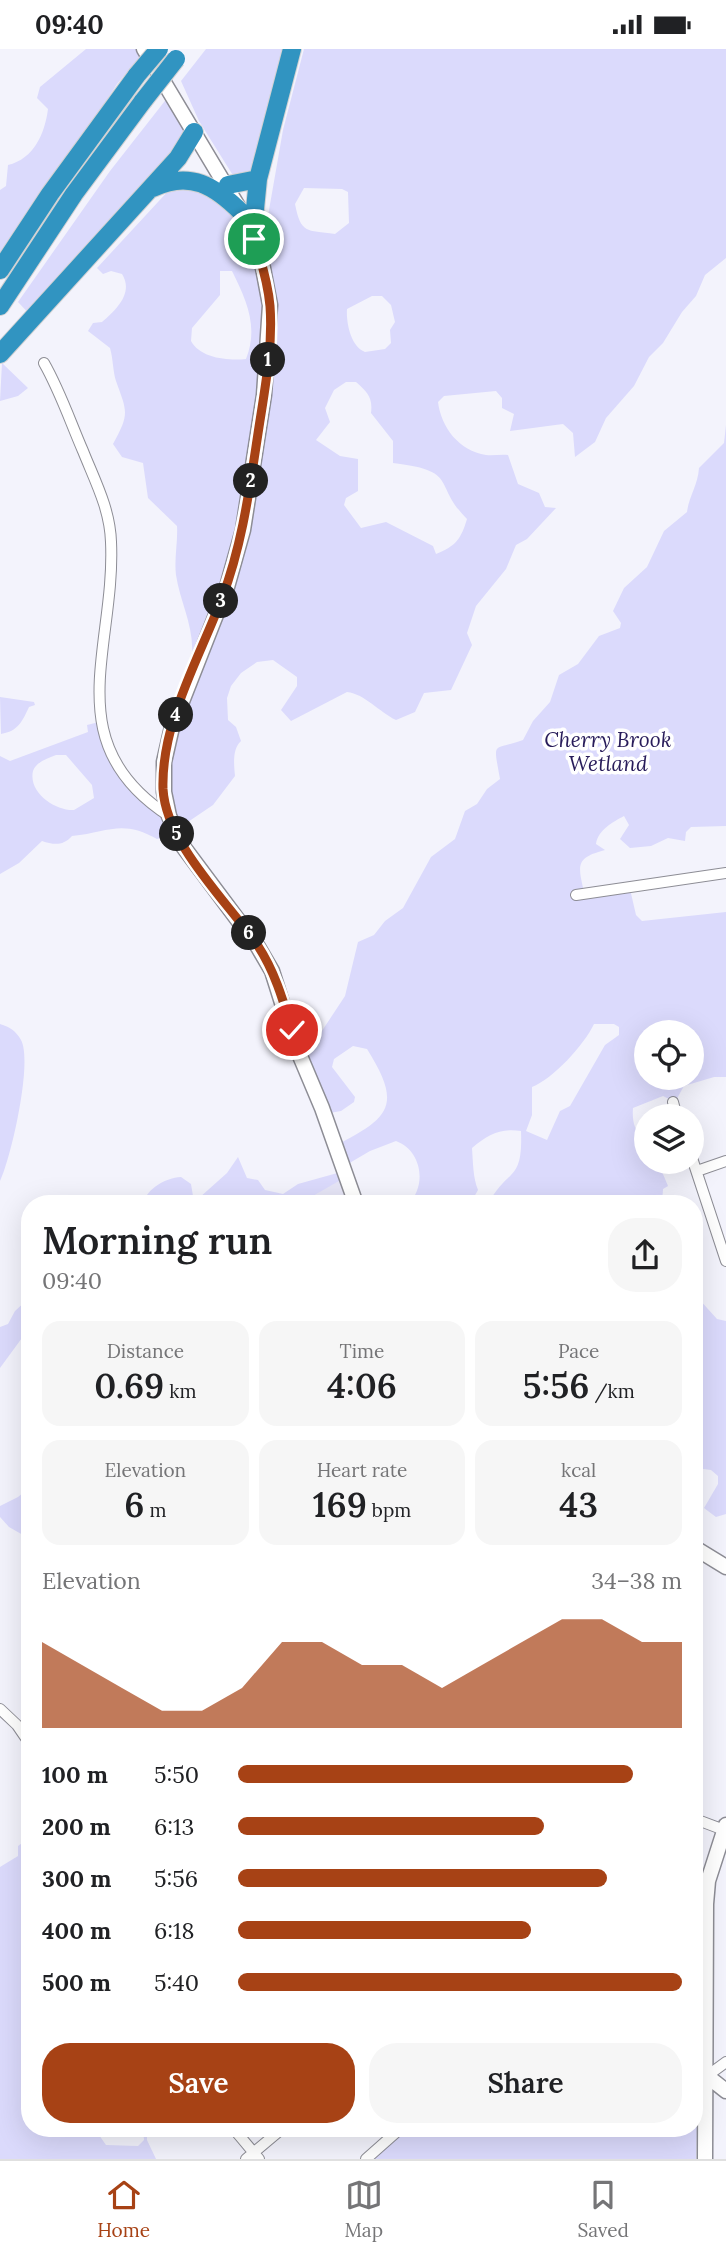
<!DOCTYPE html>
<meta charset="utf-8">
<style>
:root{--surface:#fff;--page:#f6f6f6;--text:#202124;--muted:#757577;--line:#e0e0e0;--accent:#a74215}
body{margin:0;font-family:Lora,serif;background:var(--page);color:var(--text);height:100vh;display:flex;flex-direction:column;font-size:26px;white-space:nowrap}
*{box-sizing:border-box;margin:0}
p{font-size:23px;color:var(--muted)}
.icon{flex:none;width:38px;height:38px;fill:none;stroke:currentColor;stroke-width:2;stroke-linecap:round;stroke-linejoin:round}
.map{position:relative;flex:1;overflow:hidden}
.details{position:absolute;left:21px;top:1146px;width:682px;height:942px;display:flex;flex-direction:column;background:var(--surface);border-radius:28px;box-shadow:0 7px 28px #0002}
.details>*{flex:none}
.buttons{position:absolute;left:634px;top:971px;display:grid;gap:14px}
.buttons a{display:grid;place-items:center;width:70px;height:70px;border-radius:50%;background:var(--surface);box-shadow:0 7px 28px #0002;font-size:35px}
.pin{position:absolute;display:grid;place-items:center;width:60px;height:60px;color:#fff;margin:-30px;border:4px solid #fff;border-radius:50%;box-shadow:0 2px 7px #0007}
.km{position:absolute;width:35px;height:35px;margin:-18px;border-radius:50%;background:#222;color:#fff;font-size:19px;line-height:35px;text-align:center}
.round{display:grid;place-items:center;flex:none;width:74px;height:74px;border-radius:28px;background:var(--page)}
.headline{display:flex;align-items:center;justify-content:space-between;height:119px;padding:0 21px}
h1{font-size:38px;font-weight:600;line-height:52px}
.stats{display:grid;grid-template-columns:repeat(3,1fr);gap:10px;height:119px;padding:7px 21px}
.stats div{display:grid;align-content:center;border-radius:18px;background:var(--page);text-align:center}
.stats b{font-size:35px;font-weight:600}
.stats small{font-size:19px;font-weight:400}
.stats p{font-size:19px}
.chart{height:196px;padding:14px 21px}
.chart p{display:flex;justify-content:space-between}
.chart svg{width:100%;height:126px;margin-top:7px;fill:var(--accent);opacity:.7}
.action{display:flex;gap:14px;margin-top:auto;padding:14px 21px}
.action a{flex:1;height:80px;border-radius:28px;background:var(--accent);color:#fff;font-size:28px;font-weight:600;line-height:80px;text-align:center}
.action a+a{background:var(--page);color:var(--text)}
ul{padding:0 21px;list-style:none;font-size:23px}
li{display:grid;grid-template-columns:112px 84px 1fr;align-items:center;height:52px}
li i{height:18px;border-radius:9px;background:var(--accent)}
.status{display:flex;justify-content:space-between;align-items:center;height:49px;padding:0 35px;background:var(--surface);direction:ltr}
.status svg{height:19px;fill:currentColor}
.tabs{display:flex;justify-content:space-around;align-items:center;height:98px;border-top:2px solid var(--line);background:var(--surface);font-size:19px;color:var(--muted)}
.tabs a{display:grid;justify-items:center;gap:4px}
.tabs .active{color:var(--accent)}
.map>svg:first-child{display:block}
.built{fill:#e6e5f6}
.green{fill:#dbdafc;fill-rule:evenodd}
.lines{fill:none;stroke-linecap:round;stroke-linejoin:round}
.street-casing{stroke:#8d8d95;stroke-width:12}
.secondary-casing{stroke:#8d8d95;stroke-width:17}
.highway-casing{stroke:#d2d2d3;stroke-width:20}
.street{stroke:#fff;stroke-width:10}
.secondary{stroke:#fff;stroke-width:14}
.highway{stroke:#3194c1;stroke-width:18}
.highway-bridge-casing{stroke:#d2d2d3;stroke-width:20;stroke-linecap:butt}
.highway-bridge{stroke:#3194c1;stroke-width:18}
.route-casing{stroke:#fff;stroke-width:14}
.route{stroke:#a74215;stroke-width:9}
.labels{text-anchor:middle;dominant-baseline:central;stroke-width:7;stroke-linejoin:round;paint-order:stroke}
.park-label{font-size:21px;font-style:italic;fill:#281c5a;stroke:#fff}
</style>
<div class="status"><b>09:40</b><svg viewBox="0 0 49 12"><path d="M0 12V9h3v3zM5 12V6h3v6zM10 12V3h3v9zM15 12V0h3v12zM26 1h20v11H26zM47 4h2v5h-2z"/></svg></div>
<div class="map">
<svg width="726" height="2110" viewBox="0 0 726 2110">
<rect width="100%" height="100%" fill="#f3f3fc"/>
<path class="built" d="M 344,1129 L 355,1155 L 299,1155 L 326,1137 Z"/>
<path class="green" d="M 86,0 L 136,0 L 140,8 L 117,35 L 0,217 L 0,141 L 6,137 L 8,116 C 34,110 45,84 48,60 L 37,49 L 40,38 Z
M 206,0 L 290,0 L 252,124 L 234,128 L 199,72 L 181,32 Z
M 304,0 L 726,0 L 726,209 L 705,226 L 696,247 L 682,263 L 663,294 L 649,308 L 634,337 L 606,369 L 595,393 L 575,408 L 573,384 L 563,375 L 510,382 L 514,365 L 502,359 L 502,349 L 496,342 L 444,347 L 438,353 C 441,378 459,402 486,406 C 493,407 501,405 508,406 L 518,435 L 539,444 L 545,458 L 556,459 L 527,490 L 516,496 L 506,520 L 476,557 L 467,584 L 472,596 L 451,641 L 424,644 L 415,663 L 396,671 C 379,663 365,645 347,643 L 291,672 L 281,661 L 297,637 L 297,628 L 273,611 L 257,613 L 241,624 L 231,637 L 227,649 L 228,671 L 236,678 L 241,692 C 232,700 234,716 235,727 L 213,756 L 176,781 L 176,784 L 157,790 C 122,770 109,783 72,787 C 63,797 54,796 42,792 L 19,814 L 0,825 L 0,707 L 10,712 L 88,683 L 87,676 L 103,672 L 116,714 L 164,763 C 164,709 190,658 192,605 C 194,577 180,553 176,526 C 174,510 178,493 177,477 L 148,449 L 143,414 L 122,408 L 113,395 C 130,364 127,363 116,332 C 113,323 113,309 110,299 L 88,282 L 93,274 L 102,273 C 116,261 134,244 122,225 L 111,222 L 103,225 L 97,219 L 170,140 L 213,139 L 265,184 L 283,81 ZM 304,139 L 342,140 L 348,143 L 349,174 L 335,185 C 306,181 301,185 295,155 ZM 220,222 L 232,222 C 246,250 259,278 246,310 C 228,312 200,309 191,292 L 192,279 L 220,246 ZM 372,247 L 382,247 L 391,256 L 395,273 L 390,281 L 391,294 L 385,300 L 365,303 C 351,298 346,274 347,260 ZM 346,333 L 356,333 C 367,343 373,348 371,364 L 393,392 L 393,414 C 460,422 432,435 467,470 C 461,490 456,497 436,505 L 433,497 L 386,473 L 361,479 L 344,456 L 346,449 L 358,442 L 358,410 L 340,407 L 316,391 L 330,373 L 325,359 L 334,341 ZM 56,706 L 66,706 L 92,736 L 94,749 L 74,761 C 56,762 28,744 33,722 C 36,713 48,709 56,706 Z
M 168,48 L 188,84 L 112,169 L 33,269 L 18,253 L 110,122 Z
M 2,314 L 28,339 L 18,347 L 0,352 Z
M 726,376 L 726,777 L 691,778 L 686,783 L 685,792 L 668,789 L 651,797 L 630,799 L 620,790 L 629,776 L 624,767 C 613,773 598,781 596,795 L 605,801 C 575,809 578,816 584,843 L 630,840 L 636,866 L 642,872 L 726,863 L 726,1028 L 714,1028 L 684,1037 L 675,1053 L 663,1047 L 633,1059 C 632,1071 634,1084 646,1091 L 646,1113 L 658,1113 L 668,1137 L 663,1140 L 662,1155 L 488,1155 C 508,1118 523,1134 521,1082 C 499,1079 488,1086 472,1099 C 473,1113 473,1129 478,1141 L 470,1155 L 408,1155 C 428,1136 421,1101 396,1092 L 370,1102 L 341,1119 L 333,1098 C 390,1069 403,1057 367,1000 L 353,997 L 334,1010 L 332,1018 L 355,1048 L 354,1053 L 341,1062 L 324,1065 L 297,1002 L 314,994 L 345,947 L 358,893 L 374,886 L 385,872 L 403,859 L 431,808 L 455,790 L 465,762 L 477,755 L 487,740 L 500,730 C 493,690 492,702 523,691 L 533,672 L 550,653 L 559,626 L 578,615 L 599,587 L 620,579 L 621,574 L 613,562 L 624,539 L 647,518 L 664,482 L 687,463 C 689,447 698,436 699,419 L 724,394 ZM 594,975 L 614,975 L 619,978 L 619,986 L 605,996 L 570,1057 L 560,1062 L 547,1091 L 526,1082 L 532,1066 L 532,1038 C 553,1030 584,996 594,975 ZM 646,984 L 691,984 L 691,1029 L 646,1029 Z
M 0,648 L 34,653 L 35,656 L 29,658 C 22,673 18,682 1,685 Z
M 0,975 C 10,978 16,982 21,991 C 33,1013 11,1109 0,1132 Z
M 238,1108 L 247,1129 L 258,1131 L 265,1141 L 283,1145 L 298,1135 L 341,1123 L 344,1129 L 299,1155 L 200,1155 L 199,1149 L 227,1124 Z
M 181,1128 L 191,1135 L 193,1147 L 186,1149 L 184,1155 L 142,1155 C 148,1139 165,1129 181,1128 Z
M 695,1231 L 698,1249 L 717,1270 L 726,1272 L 726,1465 L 716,1468 L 704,1459 L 718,1435 L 718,1427 L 711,1421 L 695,1419 Z
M 30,1248 L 30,1278 L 0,1319 L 0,1278 L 8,1275 L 15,1262 Z
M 30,1438 L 30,1490 L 9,1478 L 0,1468 L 0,1457 L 18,1448 Z
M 30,1773 L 30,2079 L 100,2079 L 99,2086 L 106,2096 L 138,2097 L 144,2091 L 143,2079 L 147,2079 L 147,2091 L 156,2110 L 0,2110 L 0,1818 L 18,1807 L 18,1797 L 29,1789 Z
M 695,1926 L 702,1926 L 696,2110 L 366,2110 L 401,2079 L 695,2079 Z"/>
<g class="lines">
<defs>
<path id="street" d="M 44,314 C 60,342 70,372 83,402 C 95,432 110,460 111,493 C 116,598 56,694 169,767
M 576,846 L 726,824
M 673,1053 L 677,1068
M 691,1106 L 726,1212
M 697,1122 L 726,1112
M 0,1660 L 17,1676 L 30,1695
M 695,1770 L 724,1781
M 707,2027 L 726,2013
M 233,2079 L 259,2110
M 246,2110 L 283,2079
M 366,2110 L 401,2079"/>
<path id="secondary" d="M 144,0 L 242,164 L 263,219 L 270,256 L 264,346 L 243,481 L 227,538 L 172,678 L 164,713 L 164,743 L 169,767 L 182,796 L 258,898 L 272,922 L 295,995 L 322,1059 L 356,1155
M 695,1499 L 726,1518
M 707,2027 L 726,2042
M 705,2110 L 706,1855 L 708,1832 L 726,1776"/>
<path id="highway" d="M 228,136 L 258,130
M 153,139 C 190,121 215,137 242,164
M 258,202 L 255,160 L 258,130 L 292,0
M 0,221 L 50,145 L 137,26
M 0,257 L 74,145 L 143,52
M 0,305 L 178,109 L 194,83"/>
</defs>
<use href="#street" class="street-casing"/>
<use href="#secondary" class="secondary-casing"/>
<use href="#highway" class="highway-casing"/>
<use href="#street" class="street"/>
<use href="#secondary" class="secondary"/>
<use href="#highway" class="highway"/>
<defs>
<path id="highway-bridge" d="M 137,26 L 159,0
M 143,52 L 176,10"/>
</defs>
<use href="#highway-bridge" class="highway-bridge-casing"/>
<use href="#highway-bridge" class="highway-bridge"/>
</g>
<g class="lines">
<defs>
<path id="route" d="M 254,190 C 261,211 268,234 270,257 C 273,297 265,339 259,378 C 250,436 243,494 222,549 C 199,610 161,674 163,740 C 166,795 228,853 258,897 C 275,923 283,951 292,981"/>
</defs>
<use href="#route" class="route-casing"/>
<use href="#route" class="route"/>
</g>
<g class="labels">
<g class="park-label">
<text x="608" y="690">Cherry Brook<tspan x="608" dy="24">Wetland</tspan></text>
</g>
</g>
</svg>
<div class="buttons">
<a><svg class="icon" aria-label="locate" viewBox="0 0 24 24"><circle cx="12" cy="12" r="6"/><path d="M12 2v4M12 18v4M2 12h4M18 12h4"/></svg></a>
<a><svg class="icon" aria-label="layers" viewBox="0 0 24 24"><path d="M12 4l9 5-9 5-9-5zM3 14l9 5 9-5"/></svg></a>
</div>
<div class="pin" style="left:254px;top:190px;background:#1e9e55"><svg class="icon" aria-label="arrive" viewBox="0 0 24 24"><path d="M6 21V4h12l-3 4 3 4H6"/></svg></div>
<div class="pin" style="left:292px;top:981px;background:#d93025"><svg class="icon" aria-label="check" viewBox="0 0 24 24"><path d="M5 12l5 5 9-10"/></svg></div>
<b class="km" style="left:268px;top:311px">1</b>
<b class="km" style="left:251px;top:432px">2</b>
<b class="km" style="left:221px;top:552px">3</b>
<b class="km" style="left:176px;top:666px">4</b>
<b class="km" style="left:177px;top:785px">5</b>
<b class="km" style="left:249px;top:884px">6</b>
<section class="details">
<div class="headline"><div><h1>Morning run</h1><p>09:40</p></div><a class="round"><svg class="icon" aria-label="share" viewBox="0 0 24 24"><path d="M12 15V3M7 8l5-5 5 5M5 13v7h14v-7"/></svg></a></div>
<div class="stats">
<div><p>Distance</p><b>0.69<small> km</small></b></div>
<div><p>Time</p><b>4:06</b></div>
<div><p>Pace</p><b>5:56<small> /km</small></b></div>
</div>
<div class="stats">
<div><p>Elevation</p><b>6<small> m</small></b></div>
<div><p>Heart rate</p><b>169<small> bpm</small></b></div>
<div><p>kcal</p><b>43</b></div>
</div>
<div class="chart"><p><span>Elevation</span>34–38 m</p>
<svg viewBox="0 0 160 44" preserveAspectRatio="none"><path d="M0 44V14L10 22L20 30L30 38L40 38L50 30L60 14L70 14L80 22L90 22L100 30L110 22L120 14L130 6L140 6L150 14L160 14V44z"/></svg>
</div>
<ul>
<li><b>100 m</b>5:50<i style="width:89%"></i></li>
<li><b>200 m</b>6:13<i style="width:69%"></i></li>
<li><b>300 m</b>5:56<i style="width:83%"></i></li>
<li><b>400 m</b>6:18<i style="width:66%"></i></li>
<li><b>500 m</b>5:40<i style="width:100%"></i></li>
</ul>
<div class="action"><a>Save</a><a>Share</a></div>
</section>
</div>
<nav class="tabs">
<a class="active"><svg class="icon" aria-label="home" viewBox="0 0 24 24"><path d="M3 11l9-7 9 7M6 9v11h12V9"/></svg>Home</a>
<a><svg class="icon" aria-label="map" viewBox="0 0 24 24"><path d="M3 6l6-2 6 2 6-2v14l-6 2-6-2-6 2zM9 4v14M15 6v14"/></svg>Map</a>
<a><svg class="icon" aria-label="saved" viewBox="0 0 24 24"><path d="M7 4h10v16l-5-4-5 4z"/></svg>Saved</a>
</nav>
